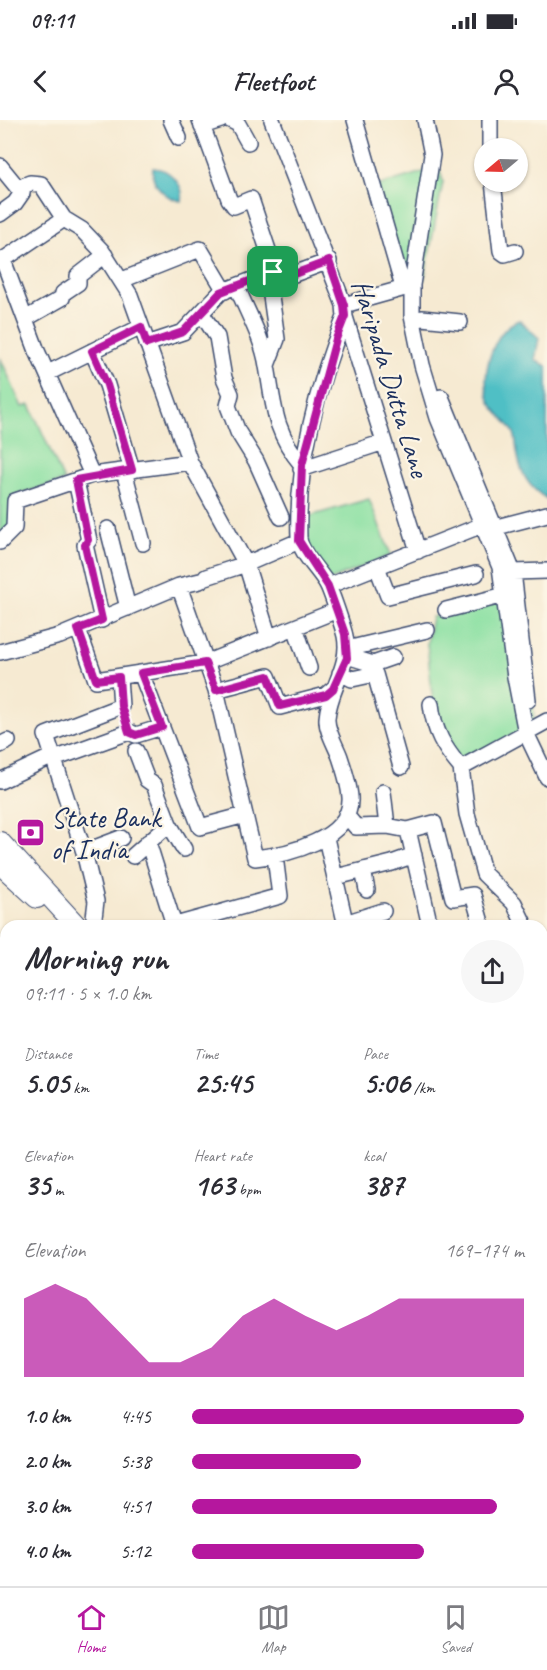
<!DOCTYPE html>
<meta charset="utf-8">
<style>
:root{--surface:#fff;--page:#f7f7f7;--text:#2b2b33;--muted:#7c7c81;--line:#e1e1e2;--accent:#b5179e}
body{margin:0;font-family:Caveat,sans-serif;background:var(--page);color:var(--text);height:100vh;display:flex;flex-direction:column;font-size:22px;white-space:nowrap}
*{box-sizing:border-box;margin:0}
p{font-size:20px;color:var(--muted)}
.icon{flex:none;width:33px;height:33px;fill:none;stroke:currentColor;stroke-width:2;stroke-linecap:round;stroke-linejoin:round}
.map{position:relative;flex:1;overflow:hidden}
.panel{position:absolute;left:0px;top:800px;width:548px;height:668px;display:flex;flex-direction:column;background:var(--surface);border-radius:18px 18px 0 0;box-shadow:0 2px 4px #0004}
.panel>*{flex:none}
.needle{width:39px;rotate:251deg}
.controls{position:absolute;left:474px;top:18px;display:grid;gap:12px}
.controls a{display:grid;place-items:center;width:54px;height:54px;border-radius:50%;background:var(--surface);box-shadow:0 2px 4px #0004;font-size:30px}
.pin{position:absolute;display:grid;place-items:center;width:51px;height:51px;color:#fff;margin:-26px;border-radius:12px;box-shadow:0 3px 9px #0006}
.round{display:grid;place-items:center;flex:none;width:63px;height:63px;border-radius:32px;background:var(--page)}
.summary{display:flex;align-items:center;justify-content:space-between;height:102px;padding:0 24px}
h1{font-size:33px;font-weight:700;line-height:45px}
.metrics{display:grid;grid-template-columns:repeat(3,1fr);gap:9px;height:102px;padding:6px 24px}
.metrics div{display:grid;align-content:center}
.metrics b{font-size:30px;font-weight:700}
.metrics small{font-size:16px;font-weight:400}
.metrics p{font-size:16px}
.chart{height:168px;padding:12px 24px}
.chart p{display:flex;justify-content:space-between}
.chart svg{width:100%;height:108px;margin-top:6px;fill:var(--accent);opacity:.7}
ul{padding:0 24px;list-style:none;font-size:20px}
li{display:grid;grid-template-columns:96px 72px 1fr;align-items:center;height:45px}
li i{height:15px;border-radius:8px;background:var(--accent)}
.status{display:flex;justify-content:space-between;align-items:center;height:42px;padding:0 30px;background:var(--surface);direction:ltr}
.status svg{height:16px;fill:currentColor}
header{display:flex;justify-content:space-between;align-items:center;height:78px;padding:0 24px;background:var(--surface);font-size:27px;font-weight:700}
.tabs{display:flex;justify-content:space-around;align-items:center;height:84px;border-top:2px solid var(--line);background:var(--surface);font-size:16px;color:var(--muted)}
.tabs a{display:grid;justify-items:center;gap:3px}
.tabs .on{color:var(--accent)}
.map>svg:first-child{display:block}
.industrial{fill:#c0c6ba}
.green{fill:#8ae0a2;stroke:#528880;stroke-width:1.5}
.water{fill:#50bfc5;stroke:#367792;stroke-width:1.5}
.lines{fill:none;stroke-linecap:round;stroke-linejoin:round}
.minor-casing{stroke:#3c4b6f;stroke-width:18}
.major-casing{stroke:#3c4b6f;stroke-width:22}
.minor{stroke:#fff;stroke-width:15}
.major{stroke:#fff;stroke-width:20}
.route-casing{stroke:#fff;stroke-width:12}
.route{stroke:#b5179e;stroke-width:8}
.labels{text-anchor:middle;dominant-baseline:central;stroke-width:4.5;stroke-linejoin:round;paint-order:stroke}
.street-label{font-size:28px;fill:#1b2f5e;stroke:#fcf5e5}
.poi-label{font-size:28px;fill:#1b2f5e;stroke:#fcf5e5;text-anchor:start}
</style>
<div class="status"><b>09:11</b><svg viewBox="0 0 49 12"><path d="M0 12V9h3v3zM5 12V6h3v6zM10 12V3h3v9zM15 12V0h3v12zM26 1h20v11H26zM47 4h2v5h-2z"/></svg></div>
<header><svg class="icon" aria-label="back" viewBox="0 0 24 24"><path d="M15 5l-7 7 7 7"/></svg>Fleetfoot<svg class="icon" aria-label="person" viewBox="0 0 24 24"><circle cx="12" cy="8" r="4"/><path d="M4 21q1-7 8-7t8 7"/></svg></header>
<div class="map">
<svg width="547" height="1466" viewBox="0 0 547 1466">
<rect width="100%" height="100%" fill="#fcf5e5"/>
<filter id="ink" filterUnits="userSpaceOnUse"><feTurbulence type="fractalNoise" baseFrequency=".0167" numOctaves="2"/><feDisplacementMap in="SourceGraphic" scale="12" xChannelSelector="R" yChannelSelector="G"/><feConvolveMatrix kernelMatrix="1 2 1 2 8 2 1 2 1" color-interpolation-filters="sRGB"/></filter>
<filter id="wash" filterUnits="userSpaceOnUse"><feTurbulence type="fractalNoise" baseFrequency=".008" numOctaves="4" result="noise"/><feDisplacementMap in="SourceGraphic" scale="24" xChannelSelector="R" yChannelSelector="G"/><feGaussianBlur stdDeviation="1.35" result="paint"/><feColorMatrix in="noise" values="0 0 0 0 0 0 0 0 0 0 0 0 0 0 0 0 0 1.4 0 .05"/><feComposite in="paint" operator="in"/></filter>
<g filter="url(#wash)">
<rect width="100%" height="100%" fill="#f6ead2"/>
<path class="industrial" d="M 0,865 L 6,865 L 6,908 L 0,910 Z
M 0,1144 L 3,1144 L 6,1153 L 6,1266 L 0,1252 Z
M 22,1461 L 56,1461 L 57,1466 L 23,1466 Z
M 225,1461 L 312,1461 L 314,1466 L 226,1466 Z"/>
<path class="green" d="M 439,47 L 443,62 L 424,160 L 405,164 L 377,66 Z
M 0,237 L 22,287 L 30,285 L 64,361 L 12,376 L 11,406 L 0,417 Z
M 369,379 L 391,435 L 328,461 L 301,420 L 303,398 Z
M 507,476 L 527,534 L 535,603 L 460,645 L 435,604 L 427,523 L 432,497 Z"/>
<path class="water" d="M 153,48 C 169,48 185,65 182,81 C 167,79 150,65 153,48 Z
M 519,200 L 539,218 L 535,240 L 547,246 L 547,379 C 528,367 520,353 517,331 C 516,326 516,318 514,313 C 508,301 494,292 489,280 C 480,254 493,210 519,200 Z
M 6,912 L 6,983 L 0,983 L 0,914 Z"/>
</g>
<g filter="url(#ink)">
<g class="lines">
<defs>
<path id="minor" d="M 171,0 L 179,18
M 200,0 L 229,79 L 234,86 L 251,79 L 278,160
M 230,0 L 238,4 L 248,22
M 272,0 L 344,185 L 345,197 L 418,431
M 355,0 L 403,167
M 425,0 L 432,35 L 412,165 L 412,196 L 422,245 L 438,298 L 500,447 L 515,557 L 526,613 L 547,657
M 202,6 L 221,0
M 490,28 L 490,0
M 0,46 L 22,73 L 15,83 L 0,94
M 493,62 L 501,131 L 505,134 L 515,131
M 18,68 L 30,63 L 41,64 L 64,99 L 82,110 L 102,131 L 130,175 L 190,342 L 246,444 L 269,518
M 3,140 L 37,231 L 92,355
M 0,142 L 64,99
M 122,160 L 200,129 L 225,171
M 237,167 C 247,192 263,219 267,246 C 274,286 274,312 302,345
M 344,185 L 412,166
M 202,194 L 217,217 L 224,258 L 231,274 L 228,286 L 238,312 L 256,341 L 281,397
M 422,198 L 460,202
M 25,199 L 62,178 L 63,173 L 78,163 L 78,156 L 105,135
M 147,224 L 183,212 L 221,172 L 273,152
M 92,231 L 107,265 L 132,350
M 267,245 L 277,219 L 270,169 L 278,160 L 329,141
M 48,253 L 141,207
M 441,277 L 513,452 L 528,580
M 301,349 L 384,322
M 124,351 L 143,423
M 76,361 L 89,420 L 85,425 L 102,500
M 497,407 L 547,394
M 108,409 L 128,488
M 0,422 L 14,408 L 15,381 L 92,355 L 190,342
M 377,447 L 388,476 L 476,454
M 513,452 L 547,451
M 206,457 L 246,444 L 299,421
M 179,466 L 216,570 L 255,738 C 286,735 353,719 350,677 C 349,664 344,649 340,637 C 336,626 326,610 327,598 C 329,569 351,546 345,516 C 343,507 331,471 327,464 C 320,451 300,433 299,418 C 296,347 318,262 345,197
M 328,466 L 490,402
M 446,490 L 505,475
M 295,507 L 309,548
M 78,509 L 96,560 L 205,543 L 335,491
M 347,529 L 427,510
M 0,532 L 60,516 L 179,466 L 200,461
M 347,536 L 373,544 L 393,537
M 141,553 L 200,707 L 245,695
M 340,553 L 352,559 L 375,554 L 401,647
M 216,570 L 268,556 L 280,587 L 326,575 L 333,569
M 431,584 C 434,611 444,628 461,648
M 0,625 L 8,621
M 136,631 L 147,660 L 154,665 L 169,704 L 184,729
M 54,639 L 129,612 L 136,615 L 162,607
M 0,661 L 53,636
M 383,672 L 387,706
M 346,695 L 356,707 L 387,706 L 408,710 L 434,703 L 453,778 L 473,775 L 482,806
M 408,710 L 430,806
M 326,718 L 346,806
M 148,722 L 174,805
M 84,732 L 121,718
M 133,736 L 169,704
M 363,750 L 367,770
M 336,757 L 392,743 L 414,735
M 345,803 L 383,791
M 93,806 L 96,781 L 84,732 L 46,615 L 121,586 L 119,557
M 172,806 L 280,776 L 275,736
M 525,806 L 514,783 L 484,754 L 467,694 L 461,648 L 547,601
M 542,845 L 547,859
M 542,885 L 547,883
M 542,987 L 547,1004
M 0,997 L 6,997
M 0,1065 L 6,1065
M 542,1087 L 547,1085
M 542,1135 L 547,1151
M 542,1170 L 547,1168
M 0,1260 L 6,1273
M 0,1342 L 6,1340
M 542,1345 L 547,1343
M 0,1382 L 6,1384
M 542,1395 L 547,1418
M 0,1421 L 2,1421
M 0,1456 L 6,1455
M 122,1461 L 136,1466
M 160,1466 L 178,1461"/>
<path id="major" d="M 0,722 L 77,806
M 0,744 L 37,778
M 0,848 L 6,848
M 307,1461 L 309,1466"/>
</defs>
<use href="#minor" class="minor-casing"/>
<use href="#major" class="major-casing"/>
<use href="#minor" class="minor"/>
<use href="#major" class="major"/>
</g>
</g>
<g class="lines" filter="url(#ink)">
<defs>
<path id="route" d="M 329,141 L 344,185 L 345,196 L 336,219 L 302,345 L 299,421 L 328,466 L 345,514 L 347,538 L 333,569 L 326,575 L 280,586 L 268,556 L 216,570 L 205,543 L 141,553 L 162,607 L 136,615 L 129,612 L 121,586 L 119,557 L 96,560 L 78,509 L 102,500 L 85,425 L 88,420 L 76,360 L 132,350 L 107,265 L 92,231 L 141,207 L 147,224 L 183,212 L 221,172 L 273,152 L 278,160 Z"/>
</defs>
<use href="#route" class="route-casing"/>
<use href="#route" class="route"/>
</g>
<defs>
<symbol id="bank-square" viewBox="-11 -11 22 22"><rect x="-9" y="-9" width="18" height="18" rx="4" fill="#b5179e" stroke="#fcf5e5"/><path d="M-6-4H6V4H-6ZM0-2.3a2.3 2.3 0 1 0 0 4.6a2.3 2.3 0 1 0 0-4.6Z" fill="#fff"/></symbol>
</defs>
<g fill-rule="evenodd">
<use href="#bank-square" x="14" y="696" width="33" height="33"/>
</g>
<g class="labels">
<g class="street-label">
<text transform="translate(391 258) rotate(73)">Haripada Dutta Lane</text>
</g>
<g class="poi-label">
<text x="51" y="697">State Bank<tspan x="51" dy="32">of India</tspan></text>
</g>
</g>
</svg>
<div class="controls">
<a><svg class="needle" viewBox="-14 -14 28 28"><path d="M0-13l5 13h-10z" fill="#e53935"/><path d="M0 13l5-13h-10z" fill="#7c7c81"/></svg></a>
</div>
<div class="pin" style="left:273px;top:152px;background:#1e9e55"><svg class="icon" aria-label="arrive" viewBox="0 0 24 24"><path d="M6 21V4h12l-3 4 3 4H6"/></svg></div>
<section class="panel">
<div class="summary"><div><h1>Morning run</h1><p>09:11 · 5 × 1.0 km</p></div><a class="round"><svg class="icon" aria-label="share" viewBox="0 0 24 24"><path d="M12 15V3M7 8l5-5 5 5M5 13v7h14v-7"/></svg></a></div>
<div class="metrics">
<div><p>Distance</p><b>5.05<small> km</small></b></div>
<div><p>Time</p><b>25:45</b></div>
<div><p>Pace</p><b>5:06<small> /km</small></b></div>
</div>
<div class="metrics">
<div><p>Elevation</p><b>35<small> m</small></b></div>
<div><p>Heart rate</p><b>163<small> bpm</small></b></div>
<div><p>kcal</p><b>387</b></div>
</div>
<div class="chart"><p><span>Elevation</span>169–174 m</p>
<svg viewBox="0 0 160 44" preserveAspectRatio="none"><path d="M0 44V12L10 6L20 12L30 25L40 38L50 38L60 32L70 19L80 12L90 19L100 25L110 19L120 12L130 12L140 12L150 12L160 12V44z"/></svg>
</div>
<ul>
<li><b>1.0 km</b>4:45<i style="width:100%"></i></li>
<li><b>2.0 km</b>5:38<i style="width:51%"></i></li>
<li><b>3.0 km</b>4:51<i style="width:92%"></i></li>
<li><b>4.0 km</b>5:12<i style="width:70%"></i></li>
</ul>
</section>
</div>
<nav class="tabs">
<a class="on"><svg class="icon" aria-label="home" viewBox="0 0 24 24"><path d="M3 11l9-7 9 7M6 9v11h12V9"/></svg>Home</a>
<a><svg class="icon" aria-label="map" viewBox="0 0 24 24"><path d="M3 6l6-2 6 2 6-2v14l-6 2-6-2-6 2zM9 4v14M15 6v14"/></svg>Map</a>
<a><svg class="icon" aria-label="saved" viewBox="0 0 24 24"><path d="M7 4h10v16l-5-4-5 4z"/></svg>Saved</a>
</nav>
